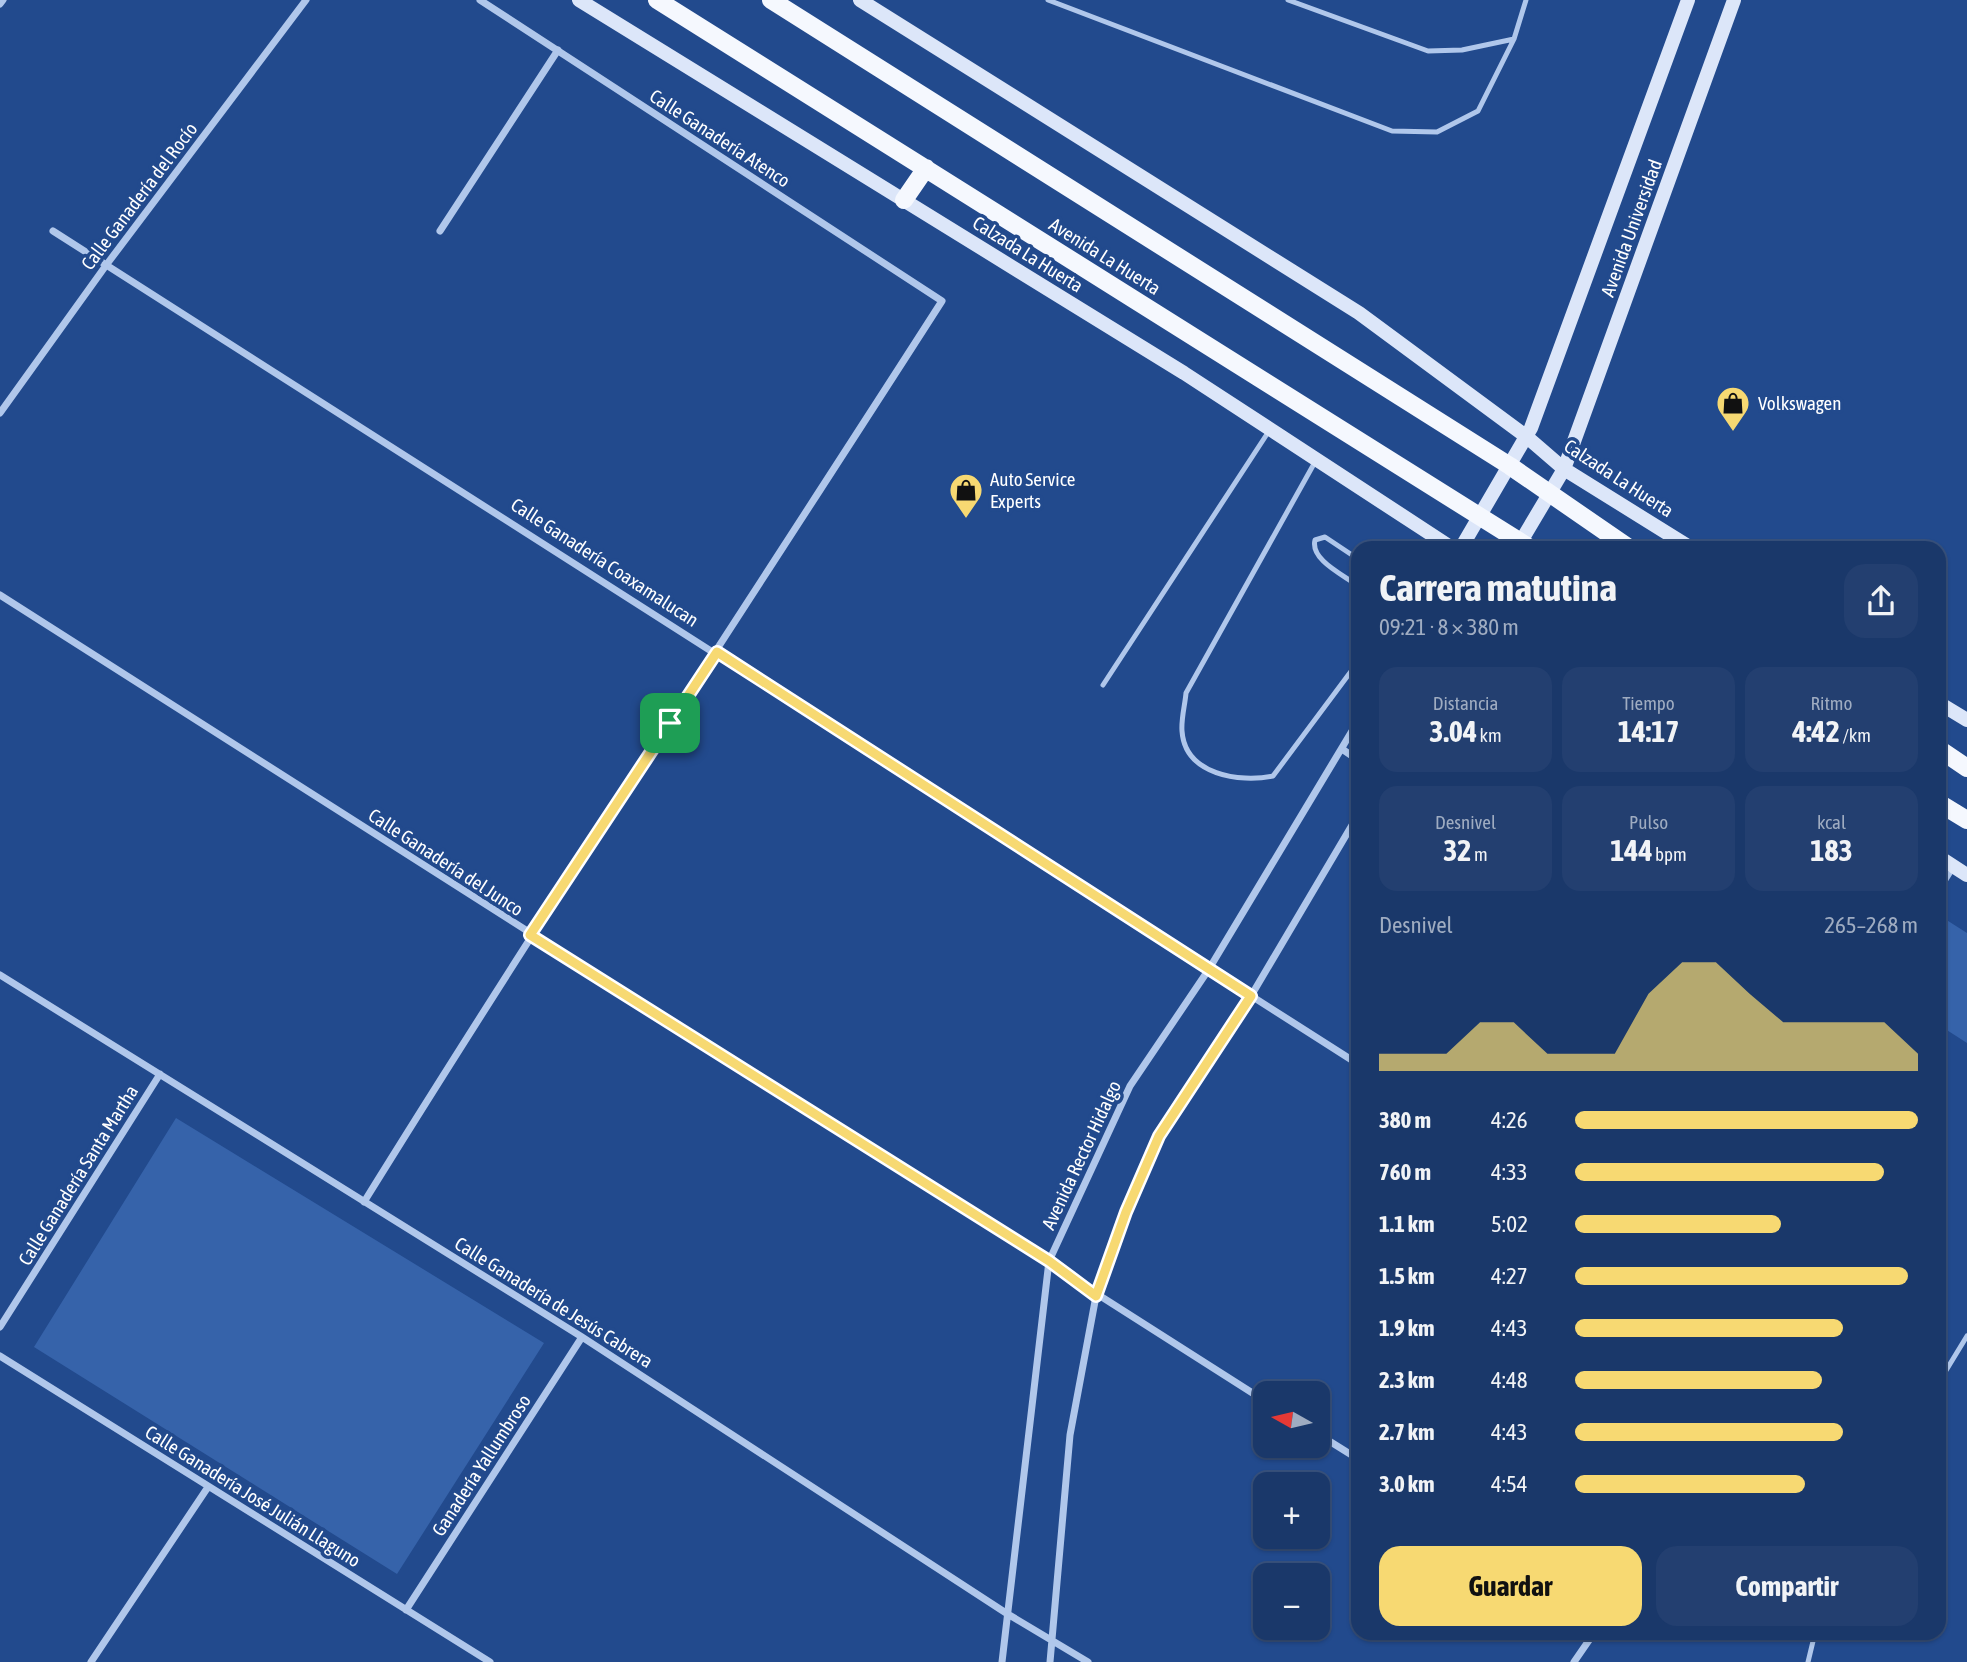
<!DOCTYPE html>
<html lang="es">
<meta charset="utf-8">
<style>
:root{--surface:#1a386a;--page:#233f70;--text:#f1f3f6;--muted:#9facc1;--line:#38527e;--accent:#f7d972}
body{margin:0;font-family:"Asap Condensed",sans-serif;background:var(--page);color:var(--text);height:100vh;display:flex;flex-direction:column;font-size:26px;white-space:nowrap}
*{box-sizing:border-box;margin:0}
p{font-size:23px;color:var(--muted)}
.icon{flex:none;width:38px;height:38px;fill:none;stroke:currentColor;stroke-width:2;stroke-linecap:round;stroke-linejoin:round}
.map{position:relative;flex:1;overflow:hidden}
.side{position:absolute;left:1351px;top:541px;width:595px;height:1099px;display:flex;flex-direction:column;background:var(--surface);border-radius:21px;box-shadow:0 2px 5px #0004,0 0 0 2px var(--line)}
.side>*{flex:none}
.needle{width:46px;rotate:278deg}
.buttons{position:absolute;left:1253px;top:1381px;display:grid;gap:14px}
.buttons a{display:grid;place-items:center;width:77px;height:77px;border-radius:14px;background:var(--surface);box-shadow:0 2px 5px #0004,0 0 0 2px var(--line);font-size:35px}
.pin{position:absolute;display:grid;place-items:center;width:60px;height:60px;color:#fff;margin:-30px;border-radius:14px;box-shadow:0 4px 10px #0006}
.round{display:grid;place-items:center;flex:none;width:74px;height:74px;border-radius:21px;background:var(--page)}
.headline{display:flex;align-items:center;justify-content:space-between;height:119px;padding:0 28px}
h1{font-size:38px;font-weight:700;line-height:52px}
.metrics{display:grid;grid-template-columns:repeat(3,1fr);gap:10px;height:119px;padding:7px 28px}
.metrics div{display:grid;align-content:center;border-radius:18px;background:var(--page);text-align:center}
.metrics b{font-size:30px;font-weight:700}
.metrics small{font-size:19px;font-weight:400}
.metrics p{font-size:19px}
.chart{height:196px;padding:14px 28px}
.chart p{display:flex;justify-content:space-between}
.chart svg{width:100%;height:126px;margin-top:7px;fill:var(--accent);opacity:.7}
.button{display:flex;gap:14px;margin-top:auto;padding:14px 28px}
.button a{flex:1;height:80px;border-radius:21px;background:var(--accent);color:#111;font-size:28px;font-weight:700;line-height:80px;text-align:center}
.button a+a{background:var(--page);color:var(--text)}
ul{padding:0 28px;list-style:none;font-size:23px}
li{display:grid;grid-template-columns:112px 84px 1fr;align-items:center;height:52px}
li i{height:18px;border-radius:9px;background:var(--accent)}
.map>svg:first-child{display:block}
.green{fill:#3663aa}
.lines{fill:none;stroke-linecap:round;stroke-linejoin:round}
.lane{stroke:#b0c7eb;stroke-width:5}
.street{stroke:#b0c7eb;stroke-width:7}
.secondary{stroke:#dce6f9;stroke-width:14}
.primary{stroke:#f5f8fe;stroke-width:18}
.route-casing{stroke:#fff;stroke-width:14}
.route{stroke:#f7d972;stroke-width:9}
.labels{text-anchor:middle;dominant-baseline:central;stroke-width:7;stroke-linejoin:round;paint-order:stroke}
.street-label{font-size:19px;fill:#fff;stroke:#224a8d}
.poi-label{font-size:19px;fill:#fff;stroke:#224a8d;text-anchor:start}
</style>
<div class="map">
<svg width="1967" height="1662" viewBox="0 0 1967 1662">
<rect width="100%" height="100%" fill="#224a8d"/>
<path class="green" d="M 1945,919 L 1967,933 L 1967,1043 L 1939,1025 L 1939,928 Z
M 176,1118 L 544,1343 L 397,1574 L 34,1347 Z"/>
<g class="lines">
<path class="lane" d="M 1048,0 L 1392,131 L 1437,132 L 1478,111 L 1514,39
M 1288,0 L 1428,51 L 1462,50 L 1514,39 L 1526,0
M 1315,462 L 1186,693 C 1185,705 1181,719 1182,731 C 1185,775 1240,783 1273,776 L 1358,662
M 1358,559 L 1325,537 L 1315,540 C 1310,560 1344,575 1358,586
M 1103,685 L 1269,431
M 1939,891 L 1954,867
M 1939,1382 L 1967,1336
M 1808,1662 L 1815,1633"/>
<path class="street" d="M 0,4 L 3,0
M 53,231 L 1358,1064
M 440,231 L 558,50
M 0,413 L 107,264 L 306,0
M 0,595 L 1265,1401
M 1342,749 L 1358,760
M 0,975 L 582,1337 L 1006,1613 L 1088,1662
M 364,1202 C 552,899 749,602 942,301 L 480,0
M 0,1327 L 160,1074
M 0,1356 L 490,1662
M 1318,1434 L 1358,1459
M 406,1610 L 582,1337
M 91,1662 L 208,1487
M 1002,1662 L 1049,1261 L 1130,1086 L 1209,969 L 1358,721
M 1050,1662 L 1070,1435 L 1096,1296 L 1126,1212 L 1159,1136 L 1251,996 L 1358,815
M 1574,1662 L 1594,1633"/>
<path class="secondary" d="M 579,0 L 1184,373 L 1452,548
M 860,0 L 1359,313 L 1527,437 L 1564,469 L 1691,548
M 1461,548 L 1531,428 L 1688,0
M 1517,548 L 1564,469 L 1734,0
M 1939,703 L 1967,720
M 1939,857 L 1967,875"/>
<path class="primary" d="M 657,0 L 1530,548
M 771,0 L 1510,466 L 1629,548
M 904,200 L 926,168
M 1939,749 L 1967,768
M 1939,803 L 1967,820"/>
</g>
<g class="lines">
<defs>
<path id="route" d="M 717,652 L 1251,996 L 1159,1136 L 1126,1212 L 1096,1296 L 1049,1261 L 530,935 Z"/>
</defs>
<use href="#route" class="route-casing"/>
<use href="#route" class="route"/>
</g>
<defs>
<symbol id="shop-pin" viewBox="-11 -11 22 30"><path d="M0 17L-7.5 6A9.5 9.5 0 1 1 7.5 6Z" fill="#f7d972" stroke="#224a8d"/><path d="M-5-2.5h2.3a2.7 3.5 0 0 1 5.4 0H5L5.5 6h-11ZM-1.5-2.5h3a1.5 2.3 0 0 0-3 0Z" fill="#111"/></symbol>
</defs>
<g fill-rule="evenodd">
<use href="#shop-pin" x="1714" y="384" width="38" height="52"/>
<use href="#shop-pin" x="947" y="471" width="38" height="52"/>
</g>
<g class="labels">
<g class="street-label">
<text transform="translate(720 138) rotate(33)">Calle Ganadería Atenco</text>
<text transform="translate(139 196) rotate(-53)">Calle Ganadería del Rocío</text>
<text transform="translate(1631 228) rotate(-70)">Avenida Universidad</text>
<text transform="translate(1028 254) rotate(32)">Calzada La Huerta</text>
<text transform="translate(1105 256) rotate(32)">Avenida La Huerta</text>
<text transform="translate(1619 478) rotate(33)">Calzada La Huerta</text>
<text transform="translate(605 562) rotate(33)">Calle Ganadería Coaxamalucan</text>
<text transform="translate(446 862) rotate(33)">Calle Ganadería del Junco</text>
<text transform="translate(1081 1155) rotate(-65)">Avenida Rector Hidalgo</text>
<text transform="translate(78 1175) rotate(-58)">Calle Ganadería Santa Martha</text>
<text transform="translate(554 1302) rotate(32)">Calle Ganadería de Jesús Cabrera</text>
<text transform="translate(481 1465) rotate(-57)">Ganadería Yallumbroso</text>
<text transform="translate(253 1496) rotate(32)">Calle Ganadería José Julián Llaguno</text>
</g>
<g class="poi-label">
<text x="1758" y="403">Volkswagen</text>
<text x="990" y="479">Auto Service<tspan x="990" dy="22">Experts</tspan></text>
</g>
</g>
</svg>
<div class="buttons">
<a><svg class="needle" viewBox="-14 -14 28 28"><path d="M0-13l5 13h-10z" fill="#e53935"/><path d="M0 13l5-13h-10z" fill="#9facc1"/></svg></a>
<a>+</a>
<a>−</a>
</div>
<div class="pin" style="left:670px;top:723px;background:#1e9e55"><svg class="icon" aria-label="arrive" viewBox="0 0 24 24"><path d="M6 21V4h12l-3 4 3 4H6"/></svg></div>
<section class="side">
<div class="headline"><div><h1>Carrera matutina</h1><p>09:21 · 8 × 380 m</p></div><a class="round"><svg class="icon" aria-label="share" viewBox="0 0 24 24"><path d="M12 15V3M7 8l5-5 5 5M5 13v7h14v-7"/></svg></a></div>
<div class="metrics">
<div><p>Distancia</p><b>3.04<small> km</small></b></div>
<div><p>Tiempo</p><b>14:17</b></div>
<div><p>Ritmo</p><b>4:42<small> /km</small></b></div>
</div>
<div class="metrics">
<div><p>Desnivel</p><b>32<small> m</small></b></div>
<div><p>Pulso</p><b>144<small> bpm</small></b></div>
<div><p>kcal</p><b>183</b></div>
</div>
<div class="chart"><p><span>Desnivel</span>265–268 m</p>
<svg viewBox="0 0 160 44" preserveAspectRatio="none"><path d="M0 44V38L10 38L20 38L30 27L40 27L50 38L60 38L70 38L80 17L90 6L100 6L110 17L120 27L130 27L140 27L150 27L160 38V44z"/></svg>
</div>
<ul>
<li><b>380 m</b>4:26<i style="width:100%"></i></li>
<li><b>760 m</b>4:33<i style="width:90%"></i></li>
<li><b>1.1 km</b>5:02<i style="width:60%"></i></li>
<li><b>1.5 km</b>4:27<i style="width:97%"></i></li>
<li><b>1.9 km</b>4:43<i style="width:78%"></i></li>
<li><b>2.3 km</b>4:48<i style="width:72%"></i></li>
<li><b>2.7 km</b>4:43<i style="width:78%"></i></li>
<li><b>3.0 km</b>4:54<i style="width:67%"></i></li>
</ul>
<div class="button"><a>Guardar</a><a>Compartir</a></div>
</section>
</div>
